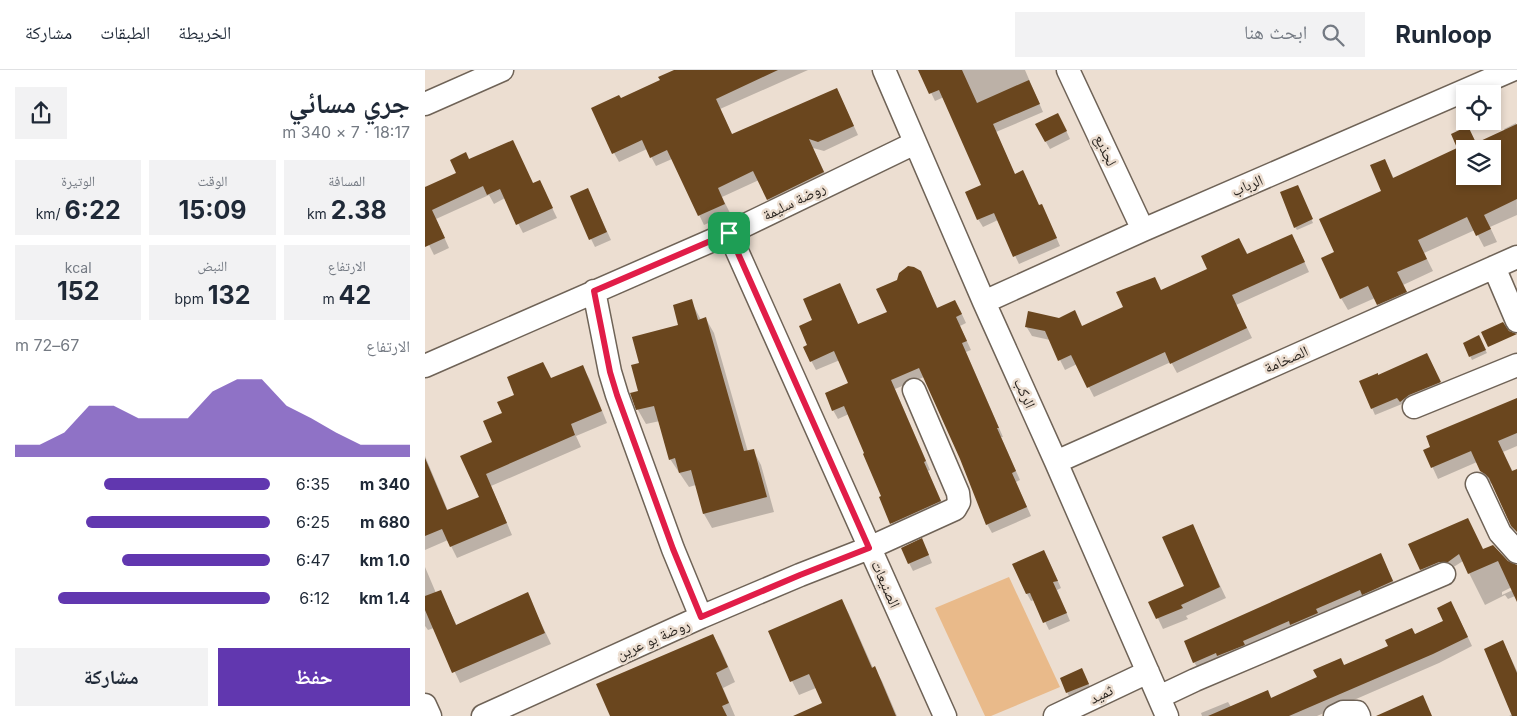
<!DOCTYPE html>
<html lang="ar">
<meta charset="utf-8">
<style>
:root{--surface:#fff;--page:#f2f2f3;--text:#1f2937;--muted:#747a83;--line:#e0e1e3;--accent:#6137af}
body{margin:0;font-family:Inter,"Noto Naskh Arabic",sans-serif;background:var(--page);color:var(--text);direction:rtl;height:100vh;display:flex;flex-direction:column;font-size:19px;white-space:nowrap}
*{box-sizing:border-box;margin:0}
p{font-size:16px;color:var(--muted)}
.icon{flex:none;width:28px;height:28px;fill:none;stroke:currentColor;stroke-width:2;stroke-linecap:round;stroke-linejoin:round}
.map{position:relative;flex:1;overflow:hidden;direction:ltr}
.panel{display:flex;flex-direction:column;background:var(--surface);width:425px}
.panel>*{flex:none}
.fabs{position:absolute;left:1031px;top:15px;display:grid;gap:10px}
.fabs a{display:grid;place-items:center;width:45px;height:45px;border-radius:0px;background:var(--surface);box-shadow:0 2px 8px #0003;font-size:25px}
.pin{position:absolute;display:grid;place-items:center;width:42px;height:42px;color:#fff;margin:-21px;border-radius:10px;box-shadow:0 2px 8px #0006}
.round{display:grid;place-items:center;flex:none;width:52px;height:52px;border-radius:0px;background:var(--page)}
.summary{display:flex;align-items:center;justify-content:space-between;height:85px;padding:0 15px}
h1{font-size:28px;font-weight:700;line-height:38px}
.metrics{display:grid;grid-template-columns:repeat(3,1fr);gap:8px;height:85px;padding:5px 15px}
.metrics div{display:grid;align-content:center;border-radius:0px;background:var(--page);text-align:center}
.metrics b{font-size:25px;font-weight:700}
.metrics small{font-size:14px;font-weight:400}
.metrics p{font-size:14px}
.chart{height:140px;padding:10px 15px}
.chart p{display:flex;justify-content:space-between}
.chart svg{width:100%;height:90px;margin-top:5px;fill:var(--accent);opacity:.7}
.button{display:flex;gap:10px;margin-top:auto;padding:10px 15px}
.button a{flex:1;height:58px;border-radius:0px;background:var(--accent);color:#fff;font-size:20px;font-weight:700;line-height:58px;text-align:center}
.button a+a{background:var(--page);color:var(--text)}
ul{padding:0 15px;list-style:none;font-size:16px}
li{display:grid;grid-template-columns:80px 60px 1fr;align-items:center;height:38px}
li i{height:12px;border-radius:6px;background:var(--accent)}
header{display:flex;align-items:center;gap:30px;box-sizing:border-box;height:70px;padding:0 25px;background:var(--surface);border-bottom:1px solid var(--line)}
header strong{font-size:24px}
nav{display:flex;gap:28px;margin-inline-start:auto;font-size:18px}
.search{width:350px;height:45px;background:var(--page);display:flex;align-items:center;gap:12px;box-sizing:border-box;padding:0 18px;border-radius:0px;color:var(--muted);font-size:19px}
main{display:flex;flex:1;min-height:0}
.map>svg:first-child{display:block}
.grass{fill:#e9ba8a}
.shadow{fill:#0003;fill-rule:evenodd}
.building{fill:#6a461e;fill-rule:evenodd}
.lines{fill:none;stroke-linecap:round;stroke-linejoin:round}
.minor-casing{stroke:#6f6357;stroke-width:25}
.minor{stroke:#fff;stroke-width:22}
.route-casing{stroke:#fff;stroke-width:10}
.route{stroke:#e11d48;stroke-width:6}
.labels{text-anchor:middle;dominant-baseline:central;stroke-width:5;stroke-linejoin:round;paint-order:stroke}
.street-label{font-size:15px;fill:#2a2520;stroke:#ecded1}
</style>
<header>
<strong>Runloop</strong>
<div class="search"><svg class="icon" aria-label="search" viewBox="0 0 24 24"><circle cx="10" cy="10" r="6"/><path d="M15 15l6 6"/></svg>ابحث هنا</div>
<nav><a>الخريطة</a><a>الطبقات</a><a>مشاركة</a></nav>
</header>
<main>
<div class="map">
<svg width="1092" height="646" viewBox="0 0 1092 646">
<rect width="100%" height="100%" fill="#ecded1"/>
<path class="grass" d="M 584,507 L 635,617 L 566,646 L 560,646 L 510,538 Z"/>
<path class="shadow" d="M 260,0 L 383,0 L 295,39 L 307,65 L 416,28 L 433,65 L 399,81 L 388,78 L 404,112 L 348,139 L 334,110 L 297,127 L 305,143 L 279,155 L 247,89 L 231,96 L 222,79 L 194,92 L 189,83 L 196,29 Z
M 495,0 L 600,0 L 618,42 L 571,62 L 590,105 L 598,102 L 614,137 L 621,144 L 635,176 L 594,194 L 573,150 L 558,157 L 553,149 L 557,116 L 519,27 L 510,31 Z
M 637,52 L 645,69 L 625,79 L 621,72 Z
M 1091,53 L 1092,145 L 1065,157 L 1072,172 L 1059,177 L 1050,160 L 999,183 L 1008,201 L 978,215 L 988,234 L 960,246 L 950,228 L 923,240 L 916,228 L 911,182 L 957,121 L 960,90 L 969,109 L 1033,79 L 1043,58 L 1052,74 L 1080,61 L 1079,59 ZM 1040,79 L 1068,79 L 1068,106 L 1040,106 Z
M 44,91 L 108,114 L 119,121 L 132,148 L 98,163 L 80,128 L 69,134 L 64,125 L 11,149 L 24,178 L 9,185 L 0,167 L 0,116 L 1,118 L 33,103 Z
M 163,120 L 186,170 L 170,177 L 166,169 Z
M 874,120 L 888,153 L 872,160 L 870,157 Z
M 814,169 L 823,185 L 872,175 L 884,202 L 811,235 L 827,268 L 752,303 L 746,292 L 669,327 L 652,294 L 640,300 L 625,270 L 607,266 L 601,256 L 657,257 L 784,199 Z
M 495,202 L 513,239 L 535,240 L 541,253 L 535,256 L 546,280 L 541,282 L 578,367 L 576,367 L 595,410 L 591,412 L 606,446 L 567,463 L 562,454 L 536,388 L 499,307 L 470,319 L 505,400 L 503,401 L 520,440 L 471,462 L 455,428 L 458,427 L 424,344 L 413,349 L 408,340 L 425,314 L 415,290 L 391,300 L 379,277 L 384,275 L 389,250 L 415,215 L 434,256 L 463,243 Z
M 266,231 L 276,250 L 281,249 L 289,263 L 323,382 L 328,380 L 336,395 L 349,442 L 287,458 L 279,444 L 271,415 L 264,417 L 245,389 L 235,351 L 221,354 L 213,340 L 216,293 L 255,256 Z
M 1053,267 L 1062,283 L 1047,290 L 1039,273 Z
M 1005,291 L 1018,319 L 979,338 L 977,334 L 950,345 L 947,338 L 953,306 Z
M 118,293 L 126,309 L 157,297 L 164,308 L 182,353 L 151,366 L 156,377 L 66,416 L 87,465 L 32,488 L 23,470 L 0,480 L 0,386 L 23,441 L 55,428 L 37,386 L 69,373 L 78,343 Z
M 1092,330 L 1092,376 L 1078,382 L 1088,402 L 1068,414 L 1062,412 L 1052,392 L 1013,409 L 1000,381 Z
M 767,456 L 801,528 L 761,546 L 763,549 L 738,559 L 725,532 L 761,517 Z
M 984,475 L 1058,481 L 1082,492 L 1091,515 L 1077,522 L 1077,525 L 1092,518 L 1090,526 L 1083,529 L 1080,525 L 1060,535 L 1038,491 L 1027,498 L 1000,507 Z
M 501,478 L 507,493 L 488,501 L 477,479 Z
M 956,485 L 974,523 L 776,603 L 769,592 Z
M 623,489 L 636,518 L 632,520 L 645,551 L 624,560 L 610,530 L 606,531 L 602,524 L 589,494 Z
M 0,497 L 11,523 L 15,521 L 32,556 L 102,524 L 126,574 L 35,613 L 9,558 L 3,560 L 0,556 Z
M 417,531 L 424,544 L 448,598 L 449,598 L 457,611 L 472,646 L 371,646 L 399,634 L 391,618 L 374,625 L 367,611 Z
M 1031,542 L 1047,576 L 1014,593 L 892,646 L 777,646 L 776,643 L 803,632 L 806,637 L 842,621 L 847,629 L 990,565 L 1019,551 Z
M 288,565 L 296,580 L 310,612 L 298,618 L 310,646 L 186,646 Z
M 1078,572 L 1092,601 L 1092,646 L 1084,646 L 1088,644 Z
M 659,603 L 665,617 L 644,626 L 636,609 Z"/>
<path class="building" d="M 249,0 L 353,0 L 291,29 L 307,64 L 412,18 L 429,56 L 393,72 L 384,69 L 399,102 L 342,130 L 328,101 L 293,118 L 300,134 L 273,146 L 242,80 L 225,88 L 217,70 L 187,84 L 166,38 L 194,25 L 196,28 L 235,10 L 233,7 Z
M 493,0 L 537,0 L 552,33 L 604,10 L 615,34 L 568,54 L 590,104 L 598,100 L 614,135 L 617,134 L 632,168 L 588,187 L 569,143 L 552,150 L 540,122 L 556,115 L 514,20 L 504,24 Z
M 633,43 L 642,61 L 620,72 L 610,54 Z
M 1092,54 L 1092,129 L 1059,145 L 1066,159 L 1051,166 L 1042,147 L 993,170 L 1002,189 L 972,202 L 982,222 L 952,235 L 943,216 L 915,229 L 896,188 L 909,182 L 894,149 L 956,121 L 945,95 L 960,89 L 968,108 L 1032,78 L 1026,64 L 1043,56 L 1051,73 ZM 1040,79 L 1068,79 L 1068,106 L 1040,106 Z
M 88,70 L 108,113 L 115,110 L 128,138 L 91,155 L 75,119 L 62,125 L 58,116 L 7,140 L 20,168 L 0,177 L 0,117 L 31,103 L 25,90 L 41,82 L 44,89 Z
M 873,115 L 888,149 L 869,158 L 855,122 Z
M 163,118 L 182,162 L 164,170 L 145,126 Z
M 867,164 L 880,192 L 807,225 L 822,258 L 745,294 L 740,282 L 662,318 L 646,285 L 633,291 L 620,261 L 600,257 L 603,241 L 634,248 L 650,240 L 657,256 L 698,237 L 691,222 L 730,207 L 736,220 L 782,199 L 776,186 L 814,168 L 822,184 Z
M 483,196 L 489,197 L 496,201 L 512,238 L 530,230 L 537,244 L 531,247 L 542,271 L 537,273 L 574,358 L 572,358 L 591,401 L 587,403 L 602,437 L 561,455 L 535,389 L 494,298 L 466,310 L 501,391 L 499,392 L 516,431 L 465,454 L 454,427 L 456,426 L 438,384 L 439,383 L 419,336 L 407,341 L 400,323 L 423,313 L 409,281 L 385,292 L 378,277 L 382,275 L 374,256 L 387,250 L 378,229 L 415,213 L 433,254 L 462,242 L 451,219 L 472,210 L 474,203 Z
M 267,229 L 273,250 L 281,247 L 319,381 L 329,379 L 342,427 L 278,444 L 266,400 L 254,403 L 250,388 L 244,390 L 229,336 L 211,340 L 205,323 L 213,321 L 206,295 L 214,293 L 207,267 L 253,255 L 248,235 Z
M 1078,252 L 1084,261 L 1092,264 L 1063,277 L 1056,262 Z
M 1054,265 L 1061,280 L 1044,287 L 1038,273 Z
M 1002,283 L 1016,312 L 984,325 L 975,332 L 972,328 L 946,339 L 934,311 L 953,303 L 953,305 Z
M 118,292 L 126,308 L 158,295 L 177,341 L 146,354 L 150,365 L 61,404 L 82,453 L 25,477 L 17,459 L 0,466 L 0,388 L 22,440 L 54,427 L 35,386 L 67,372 L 58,351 L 77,343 L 72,332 L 89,325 L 82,307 Z
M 1092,328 L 1092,363 L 1073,371 L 1087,401 L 1092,399 L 1092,462 L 1086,456 L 1064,408 L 1060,404 L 1055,401 L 1046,381 L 1006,398 L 998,380 L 1005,377 L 1001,366 Z
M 1043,448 L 1058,479 L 1068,475 L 1083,491 L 1092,495 L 1092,532 L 1073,491 L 1043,504 L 1034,484 L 1023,492 L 1014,492 L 995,500 L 983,474 Z
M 768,454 L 795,517 L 756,535 L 758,538 L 731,549 L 723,532 L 759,516 L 737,467 Z
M 497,468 L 504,485 L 483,494 L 476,478 Z
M 619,480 L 633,511 L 628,512 L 642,543 L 618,553 L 605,523 L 601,524 L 587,494 Z
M 956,483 L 968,511 L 937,525 L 935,520 L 891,539 L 893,543 L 865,555 L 864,551 L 818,571 L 820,575 L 792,586 L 791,583 L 768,593 L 759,571 Z
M 16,520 L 31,555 L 103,522 L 120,563 L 27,603 L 0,540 L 0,526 Z
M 417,529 L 447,598 L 450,596 L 471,646 L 368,646 L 397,633 L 384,604 L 365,612 L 343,561 Z
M 1026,531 L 1043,567 L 1008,584 L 864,646 L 783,646 L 843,620 L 846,628 L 892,607 L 888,600 L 916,588 L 919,595 L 963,576 L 960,570 L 987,558 L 990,564 L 1018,551 L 1012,538 Z
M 288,564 L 303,597 L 291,603 L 304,633 L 297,636 L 302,646 L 185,646 L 171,614 Z
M 1078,570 L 1092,603 L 1092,646 L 1087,646 L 1059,579 Z
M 657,598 L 664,614 L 641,623 L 635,608 Z
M 998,625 L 1007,646 L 951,646 Z"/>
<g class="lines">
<defs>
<path id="minor" d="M 459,0 L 559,232 L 631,392 L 742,646
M 643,0 L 718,160
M 0,34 L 77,0
M 304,163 L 520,646
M 1069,197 L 1092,251
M 169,221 L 185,302 L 192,325 L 248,479 L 276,547
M 559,232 L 718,160 L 1087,0
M 0,296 L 304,163 L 490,73
M 989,337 L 1092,295
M 631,392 L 1092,187
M 1052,414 L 1075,463 L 1092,482
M 734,627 L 770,610 L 1019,504
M 0,635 L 5,646
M 58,646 L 276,547 L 375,505 L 444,478 L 530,439 L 534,432 L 533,423 L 489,320
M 630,646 L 723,602
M 910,646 L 918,642 L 932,642 L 934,646"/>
</defs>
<use href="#minor" class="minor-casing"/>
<use href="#minor" class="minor"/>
</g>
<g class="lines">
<defs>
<path id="route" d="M 304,163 L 444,478 L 375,505 L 276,547 L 248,479 L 192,325 L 185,302 L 169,221 Z"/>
</defs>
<use href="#route" class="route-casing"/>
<use href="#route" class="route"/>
</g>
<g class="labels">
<g class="street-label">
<text transform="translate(681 80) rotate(65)">لجذيع</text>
<text transform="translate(822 115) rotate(-23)">الرباب</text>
<text transform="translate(369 131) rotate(-26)">روضة سليمة</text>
<text transform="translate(861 289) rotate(-24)">الصخامة</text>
<text transform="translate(600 323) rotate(66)">الركب</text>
<text transform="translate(461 514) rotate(66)">الصنيعات</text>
<text transform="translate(228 569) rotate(-24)">روضة بو عرين</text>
<text transform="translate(676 624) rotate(-26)">ثميد</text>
</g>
</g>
</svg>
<div class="fabs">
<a><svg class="icon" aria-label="locate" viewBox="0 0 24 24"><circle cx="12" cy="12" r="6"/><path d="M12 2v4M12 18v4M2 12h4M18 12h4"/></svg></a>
<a><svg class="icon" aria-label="layers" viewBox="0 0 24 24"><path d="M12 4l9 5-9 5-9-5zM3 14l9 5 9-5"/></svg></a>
</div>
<div class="pin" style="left:304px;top:163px;background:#1e9e55"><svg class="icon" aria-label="arrive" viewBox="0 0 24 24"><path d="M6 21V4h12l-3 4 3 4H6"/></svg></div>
</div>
<section class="panel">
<div class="summary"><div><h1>جري مسائي</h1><p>18:17 · 7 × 340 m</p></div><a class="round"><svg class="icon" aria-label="share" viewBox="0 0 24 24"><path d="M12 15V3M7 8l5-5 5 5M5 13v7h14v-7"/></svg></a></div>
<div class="metrics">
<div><p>المسافة</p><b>2.38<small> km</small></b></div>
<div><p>الوقت</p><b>15:09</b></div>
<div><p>الوتيرة</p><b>6:22<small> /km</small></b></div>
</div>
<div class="metrics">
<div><p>الارتفاع</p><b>42<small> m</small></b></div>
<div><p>النبض</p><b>132<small> bpm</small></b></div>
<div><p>kcal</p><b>152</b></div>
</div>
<div class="chart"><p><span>الارتفاع</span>67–72 m</p>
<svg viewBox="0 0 160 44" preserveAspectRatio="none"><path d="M0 44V38L10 38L20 32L30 19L40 19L50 25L60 25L70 25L80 12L90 6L100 6L110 19L120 25L130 32L140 38L150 38L160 38V44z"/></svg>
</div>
<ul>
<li><b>340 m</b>6:35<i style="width:65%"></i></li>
<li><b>680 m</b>6:25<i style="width:72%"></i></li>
<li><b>1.0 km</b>6:47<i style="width:58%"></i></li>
<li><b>1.4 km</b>6:12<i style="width:83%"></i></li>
</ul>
<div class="button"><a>حفظ</a><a>مشاركة</a></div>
</section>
</main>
